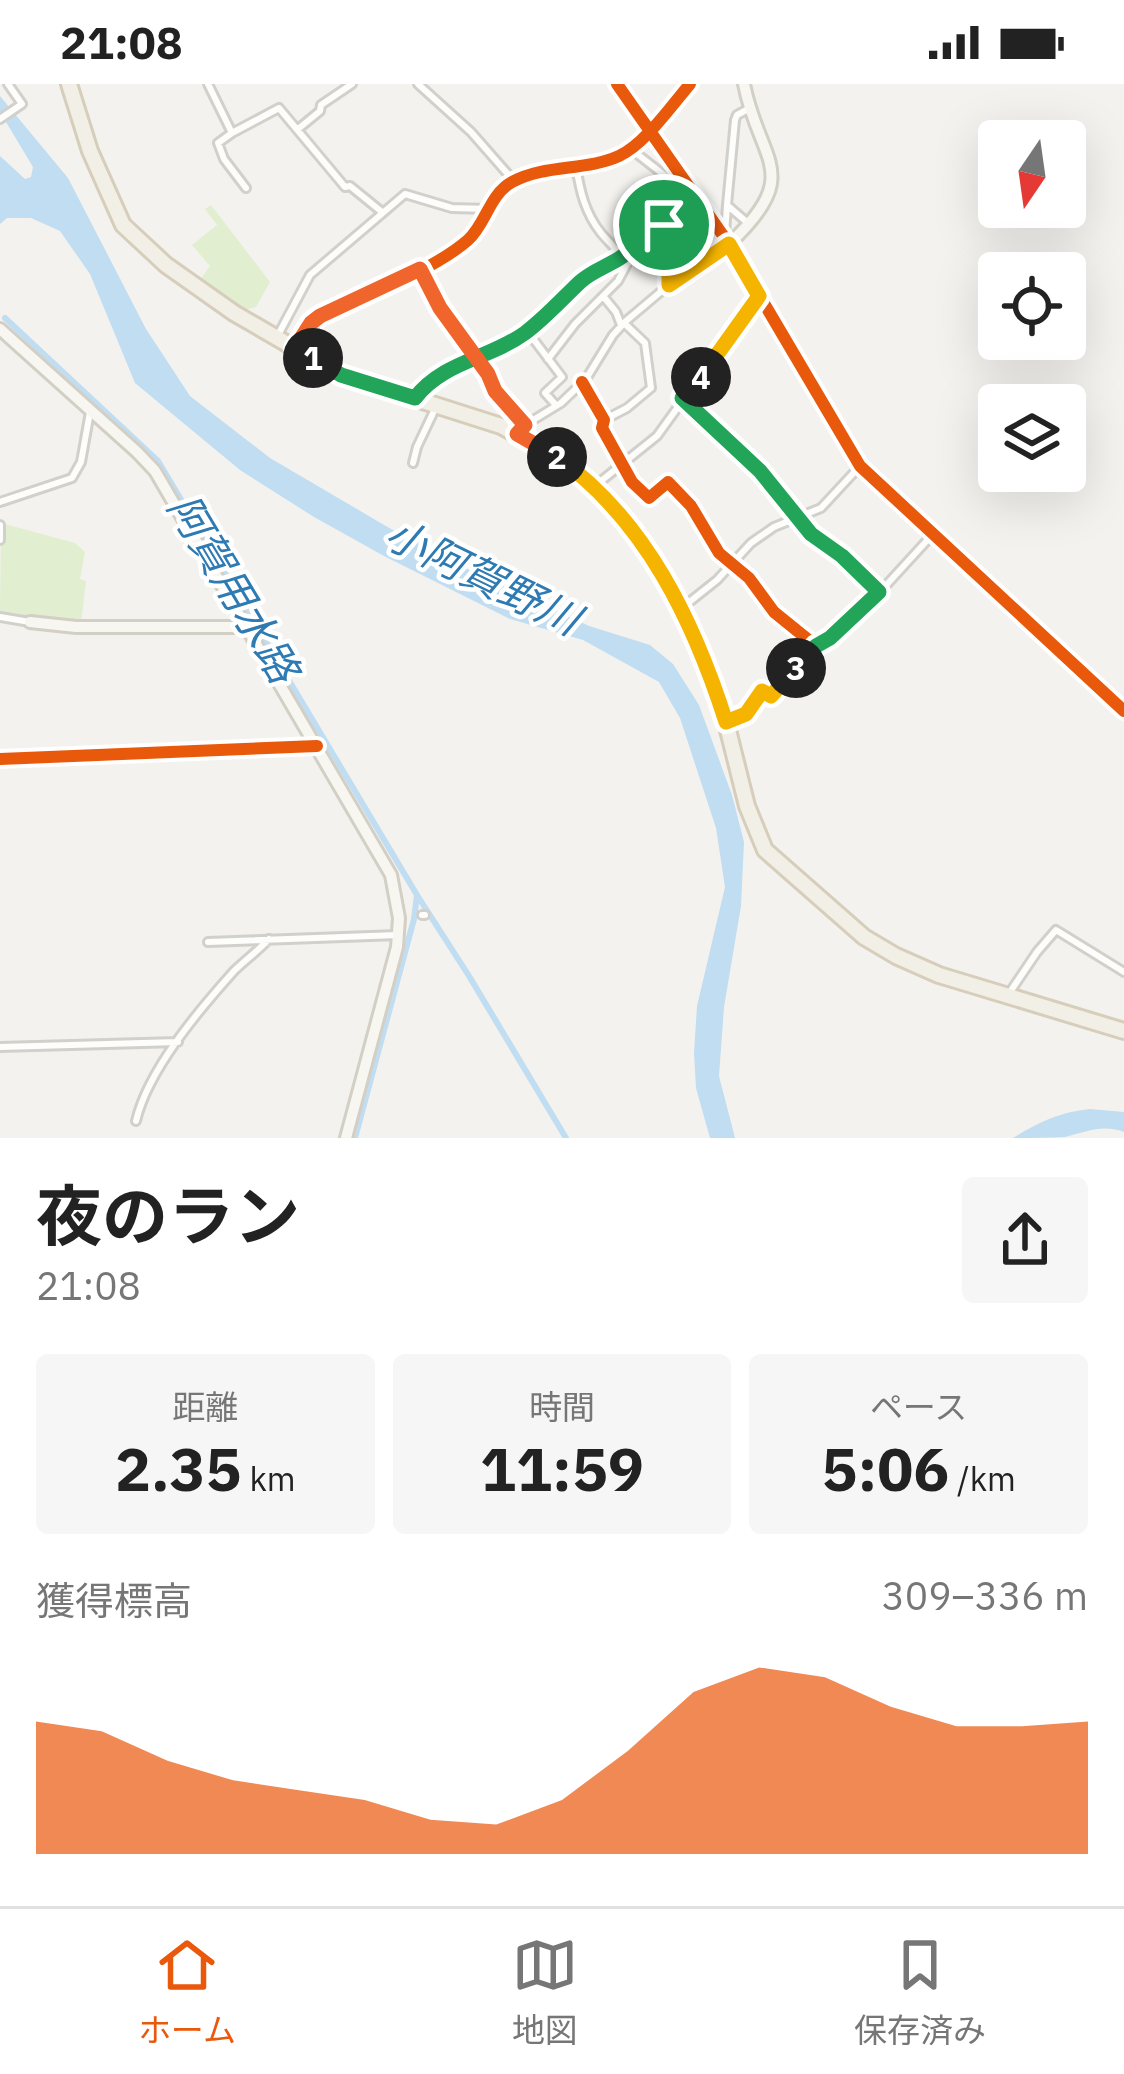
<!DOCTYPE html>
<html lang="ja">
<meta charset="utf-8">
<style>
:root{--surface:#fff;--page:#f6f6f6;--text:#222;--muted:#767676;--line:#e0e0e0;--accent:#ea580c}
body{margin:0;font-family:"IBM Plex Sans","Noto Sans JP",sans-serif;background:var(--page);color:var(--text);height:100vh;display:flex;flex-direction:column;font-size:45px;white-space:nowrap}
*{box-sizing:border-box;margin:0}
p{font-size:39px;color:var(--muted)}
.icon{flex:none;width:66px;height:66px;fill:none;stroke:currentColor;stroke-width:2;stroke-linecap:round;stroke-linejoin:round}
.map{position:relative;height:1054px;overflow:hidden}
.drawer{display:flex;flex-direction:column;background:var(--surface);flex:1}
.drawer>*{flex:none}
.needle{width:78px;rotate:193deg}
.tools{position:absolute;left:978px;top:36px;display:grid;gap:24px}
.tools a{display:grid;place-items:center;width:108px;height:108px;border-radius:12px;background:var(--surface);box-shadow:0 12px 48px #0002;font-size:60px}
.pin{position:absolute;display:grid;place-items:center;width:102px;height:102px;color:#fff;margin:-51px;border:6px solid #fff;border-radius:50%;box-shadow:0 3px 12px #0007}
.km{position:absolute;width:60px;height:60px;margin:-30px;border-radius:50%;background:#222;color:#fff;font-size:33px;line-height:60px;text-align:center}
.round{display:grid;place-items:center;flex:none;width:126px;height:126px;border-radius:12px;background:var(--page)}
.headline{display:flex;align-items:center;justify-content:space-between;height:204px;padding:0 36px}
h1{font-size:66px;font-weight:700;line-height:90px}
.stats{display:grid;grid-template-columns:repeat(3,1fr);gap:18px;height:204px;padding:12px 36px}
.stats div{display:grid;align-content:center;border-radius:12px;background:var(--page);text-align:center}
.stats b{font-size:60px;font-weight:700}
.stats small{font-size:33px;font-weight:400}
.stats p{font-size:33px}
.chart{height:336px;padding:24px 36px}
.chart p{display:flex;justify-content:space-between}
.chart svg{width:100%;height:216px;margin-top:12px;fill:var(--accent);opacity:.7}
.status{display:flex;justify-content:space-between;align-items:center;height:84px;padding:0 60px;background:var(--surface);direction:ltr}
.status svg{height:33px;fill:currentColor}
.tab-bar{display:flex;justify-content:space-around;align-items:center;height:168px;border-top:3px solid var(--line);background:var(--surface);font-size:33px;color:var(--muted)}
.tab-bar a{display:grid;justify-items:center;gap:6px}
.tab-bar .selected{color:var(--accent)}
.map>svg:first-child{display:block}
.green{fill:#e1eecf}
.water{fill:#c0ddf1}
.lines{fill:none;stroke-linecap:round;stroke-linejoin:round}
.canal{stroke:#c0ddf1;stroke-width:6}
.street-casing{stroke:#d2d0cb;stroke-width:12}
.secondary-casing{stroke:#d3cfc5;stroke-width:16}
.primary-casing{stroke:#d6cebb;stroke-width:20}
.street{stroke:#fdfdfc;stroke-width:6}
.secondary{stroke:#f7f6f1;stroke-width:10}
.primary{stroke:#f2efe6;stroke-width:14}
.cycleway-casing{stroke:#fff;stroke-width:20}
.cycleway{stroke:#e8590c;stroke-width:12}
.split-1-casing{stroke:#fff;stroke-width:24}
.split-2-casing{stroke:#fff;stroke-width:24}
.split-3-casing{stroke:#fff;stroke-width:24}
.split-4-casing{stroke:#fff;stroke-width:24}
.split-5-casing{stroke:#fff;stroke-width:24}
.split-1{stroke:#22a559;stroke-width:15}
.split-2{stroke:#f0652b;stroke-width:15}
.split-3{stroke:#f5b400;stroke-width:15}
.split-4{stroke:#22a559;stroke-width:15}
.split-5{stroke:#f5b400;stroke-width:15}
.labels{text-anchor:middle;dominant-baseline:central;stroke-width:9;stroke-linejoin:round;paint-order:stroke}
.water-label{font-size:42px;font-style:italic;fill:#2e7ab2;stroke:#fff}
</style>
<div class="status"><b>21:08</b><svg viewBox="0 0 49 12"><path d="M0 12V9h3v3zM5 12V6h3v6zM10 12V3h3v9zM15 12V0h3v12zM26 1h20v11H26zM47 4h2v5h-2z"/></svg></div>
<div class="map">
<svg width="1124" height="1054" viewBox="0 0 1124 1054">
<rect width="100%" height="100%" fill="#f4f2ee"/>
<path class="green" d="M 211,121 L 270,198 L 256,223 L 245,226 L 200,196 L 210,182 L 192,161 L 217,141 L 205,125 Z
M 1,439 L 75,459 L 85,468 L 80,495 L 86,497 L 81,539 L 0,531 Z"/>
<path class="water" d="M 0,12 L 68,94 L 146,245 L 190,312 L 270,374 L 391,445 L 473,488 L 589,542 L 650,561 L 673,580 L 699,621 L 732,711 L 744,758 L 741,822 L 724,923 L 719,992 L 735,1054 L 710,1054 L 696,1004 L 694,969 L 697,922 L 725,803 L 716,744 L 680,634 L 659,598 L 583,556 L 510,535 L 384,472 L 314,433 L 240,386 L 135,299 L 90,190 L 60,147 L 31,134 L 7,134 L 0,140 L 0,72 L 25,95 L 31,93 L 33,83 L 0,28 Z
M 1090,1025 L 1124,1028 L 1124,1048 C 1101,1040 1087,1048 1065,1053 C 1049,1054 1030,1054 1013,1054 C 1039,1038 1060,1028 1090,1025 Z"/>
<g class="lines">
<path class="canal" d="M 5,234 L 158,377 L 417,811 L 469,892 L 566,1054
M 355,1054 L 414,835 L 417,811"/>
<defs>
<path id="street" d="M 208,0 L 232,49
M 418,0 L 471,48 L 514,97
M 617,0 L 729,160 L 860,382 L 1124,627
M 0,35 L 22,20 L 8,0
M 298,45 L 320,27 L 321,21 L 352,0
M 632,66 L 664,91 L 659,124 L 669,156 L 669,201
M 246,104 L 224,75 L 218,59 L 232,49 L 279,24 L 345,103 L 350,102 L 382,128
M 749,140 L 727,121 L 735,36 L 737,31 L 750,24
M 725,150 L 727,121
M 420,186 L 440,224 L 488,290 L 495,307 L 525,341
M 603,212 L 616,228 L 621,241
M 528,248 L 597,184 L 622,172 L 654,147 L 703,122
M 278,251 L 310,191 L 405,110 L 452,124 L 488,125
M 295,264 L 312,239 L 320,232 C 363,213 434,186 468,156 C 486,140 489,111 512,98 C 545,80 586,87 619,72 C 644,61 672,21 690,0
M 548,275 L 575,240 L 618,197 L 626,182 C 621,168 610,160 601,149 C 585,129 580,107 576,82
M 582,298 L 604,336 L 602,344 L 632,398 L 649,414 L 668,398 L 691,422 L 719,469 L 749,494 L 774,528 L 816,562
M 415,314 L 437,292 L 475,272 L 485,272 L 500,266 L 528,248 L 562,293 L 545,309 L 555,320
M 682,314 L 761,387 L 811,450 L 842,471 L 879,509
M 604,336 L 627,324 L 651,304 L 645,259 L 624,239
M 517,349 L 525,341 L 561,319 L 586,295 L 613,251 L 626,237 L 677,194 L 729,160
M 413,379 L 417,363 L 435,325
M 596,401 L 657,352 L 758,212
M 0,418 L 72,394 L 81,378 L 90,328
M 0,441 L 0,456
M 683,523 L 717,496 L 751,459 L 774,443 L 821,424 L 860,382
M 0,533 L 30,538
M 727,638 L 745,630 L 762,606 L 771,612 L 816,562 L 829,554 L 879,509 L 933,450
M 0,675 L 314,662
M 422,831 L 425,831
M 208,858 L 398,851
M 1010,908 L 1037,868 L 1056,846 L 1124,888
M 0,963 L 178,958
M 136,1037 C 148,986 199,926 234,887 C 245,876 258,867 269,855"/>
<path id="secondary" d="M 729,160 C 805,89 759,78 744,0
M 0,245 L 137,368 L 155,387 L 391,791 L 399,834 L 397,863 L 346,1054
M 30,538 L 76,543 L 246,543"/>
<path id="primary" d="M 69,0 L 90,67 L 123,141 L 166,181 L 234,229 L 341,291 L 501,342 L 560,375 L 594,404 L 631,445 L 659,484 L 695,550 L 726,638 L 747,722 L 765,766 L 864,853 L 896,872 L 939,891 L 1124,947"/>
</defs>
<use href="#street" class="street-casing"/>
<use href="#secondary" class="secondary-casing"/>
<use href="#primary" class="primary-casing"/>
<use href="#street" class="street"/>
<use href="#secondary" class="secondary"/>
<use href="#primary" class="primary"/>
<defs>
<path id="cycleway" d="M 617,0 L 729,160 L 860,382 L 1124,627
M 295,264 L 312,239 L 320,232 C 363,213 434,186 468,156 C 486,140 489,111 512,98 C 545,80 586,87 619,72 C 644,61 672,21 690,0
M 582,298 L 604,336 L 602,344 L 632,398 L 649,414 L 668,398 L 691,422 L 719,469 L 749,494 L 774,528 L 816,562
M 0,675 L 317,662"/>
</defs>
<use href="#cycleway" class="cycleway-casing"/>
<use href="#cycleway" class="cycleway"/>
</g>
<g class="lines">
<defs>
<path id="split-1" d="M 313,274 L 341,291 L 415,314 C 444,277 489,275 525,249 C 545,234 562,215 580,198 C 592,187 606,183 620,174 C 635,164 648,150 664,141"/>
<path id="split-2" d="M 313,274 L 295,264 L 311,239 L 320,232 L 420,185 L 440,224 L 488,290 L 495,307 L 525,341 L 517,350 L 557,373"/>
<path id="split-3" d="M 557,373 C 646,436 694,538 726,638 L 746,630 L 762,607 L 771,612 L 796,584"/>
<path id="split-4" d="M 701,293 L 682,314 L 760,387 L 811,450 L 842,472 L 879,508 L 830,554 L 816,562 L 796,584"/>
<path id="split-5" d="M 664,141 L 669,160 L 669,201 L 729,160 L 759,212 L 701,293"/>
</defs>
<use href="#split-1" class="split-1-casing"/>
<use href="#split-2" class="split-2-casing"/>
<use href="#split-3" class="split-3-casing"/>
<use href="#split-4" class="split-4-casing"/>
<use href="#split-5" class="split-5-casing"/>
<use href="#split-1" class="split-1"/>
<use href="#split-2" class="split-2"/>
<use href="#split-3" class="split-3"/>
<use href="#split-4" class="split-4"/>
<use href="#split-5" class="split-5"/>
</g>
<g class="labels">
<g class="water-label">
<text transform="translate(483 492) rotate(26)">小阿賀野川</text>
<text transform="translate(234 504) rotate(59)">阿賀用水路</text>
</g>
</g>
</svg>
<div class="tools">
<a><svg class="needle" viewBox="-14 -14 28 28"><path d="M0-13l5 13h-10z" fill="#e53935"/><path d="M0 13l5-13h-10z" fill="#767676"/></svg></a>
<a><svg class="icon" aria-label="locate" viewBox="0 0 24 24"><circle cx="12" cy="12" r="6"/><path d="M12 2v4M12 18v4M2 12h4M18 12h4"/></svg></a>
<a><svg class="icon" aria-label="layers" viewBox="0 0 24 24"><path d="M12 4l9 5-9 5-9-5zM3 14l9 5 9-5"/></svg></a>
</div>
<div class="pin" style="left:664px;top:141px;background:#1e9e55"><svg class="icon" aria-label="arrive" viewBox="0 0 24 24"><path d="M6 21V4h12l-3 4 3 4H6"/></svg></div>
<b class="km" style="left:313px;top:274px">1</b>
<b class="km" style="left:557px;top:373px">2</b>
<b class="km" style="left:796px;top:584px">3</b>
<b class="km" style="left:701px;top:293px">4</b>
</div>
<section class="drawer">
<div class="headline"><div><h1>夜のラン</h1><p>21:08</p></div><a class="round"><svg class="icon" aria-label="share" viewBox="0 0 24 24"><path d="M12 15V3M7 8l5-5 5 5M5 13v7h14v-7"/></svg></a></div>
<div class="stats">
<div><p>距離</p><b>2.35<small> km</small></b></div>
<div><p>時間</p><b>11:59</b></div>
<div><p>ペース</p><b>5:06<small> /km</small></b></div>
</div>
<div class="chart"><p><span>獲得標高</span>309–336 m</p>
<svg viewBox="0 0 160 44" preserveAspectRatio="none"><path d="M0 44V17L10 19L20 25L30 29L40 31L50 33L60 37L70 38L80 33L90 23L100 11L110 6L120 8L130 14L140 18L150 18L160 17V44z"/></svg>
</div>
</section>
<nav class="tab-bar">
<a class="selected"><svg class="icon" aria-label="home" viewBox="0 0 24 24"><path d="M3 11l9-7 9 7M6 9v11h12V9"/></svg>ホーム</a>
<a><svg class="icon" aria-label="map" viewBox="0 0 24 24"><path d="M3 6l6-2 6 2 6-2v14l-6 2-6-2-6 2zM9 4v14M15 6v14"/></svg>地図</a>
<a><svg class="icon" aria-label="saved" viewBox="0 0 24 24"><path d="M7 4h10v16l-5-4-5 4z"/></svg>保存済み</a>
</nav>
